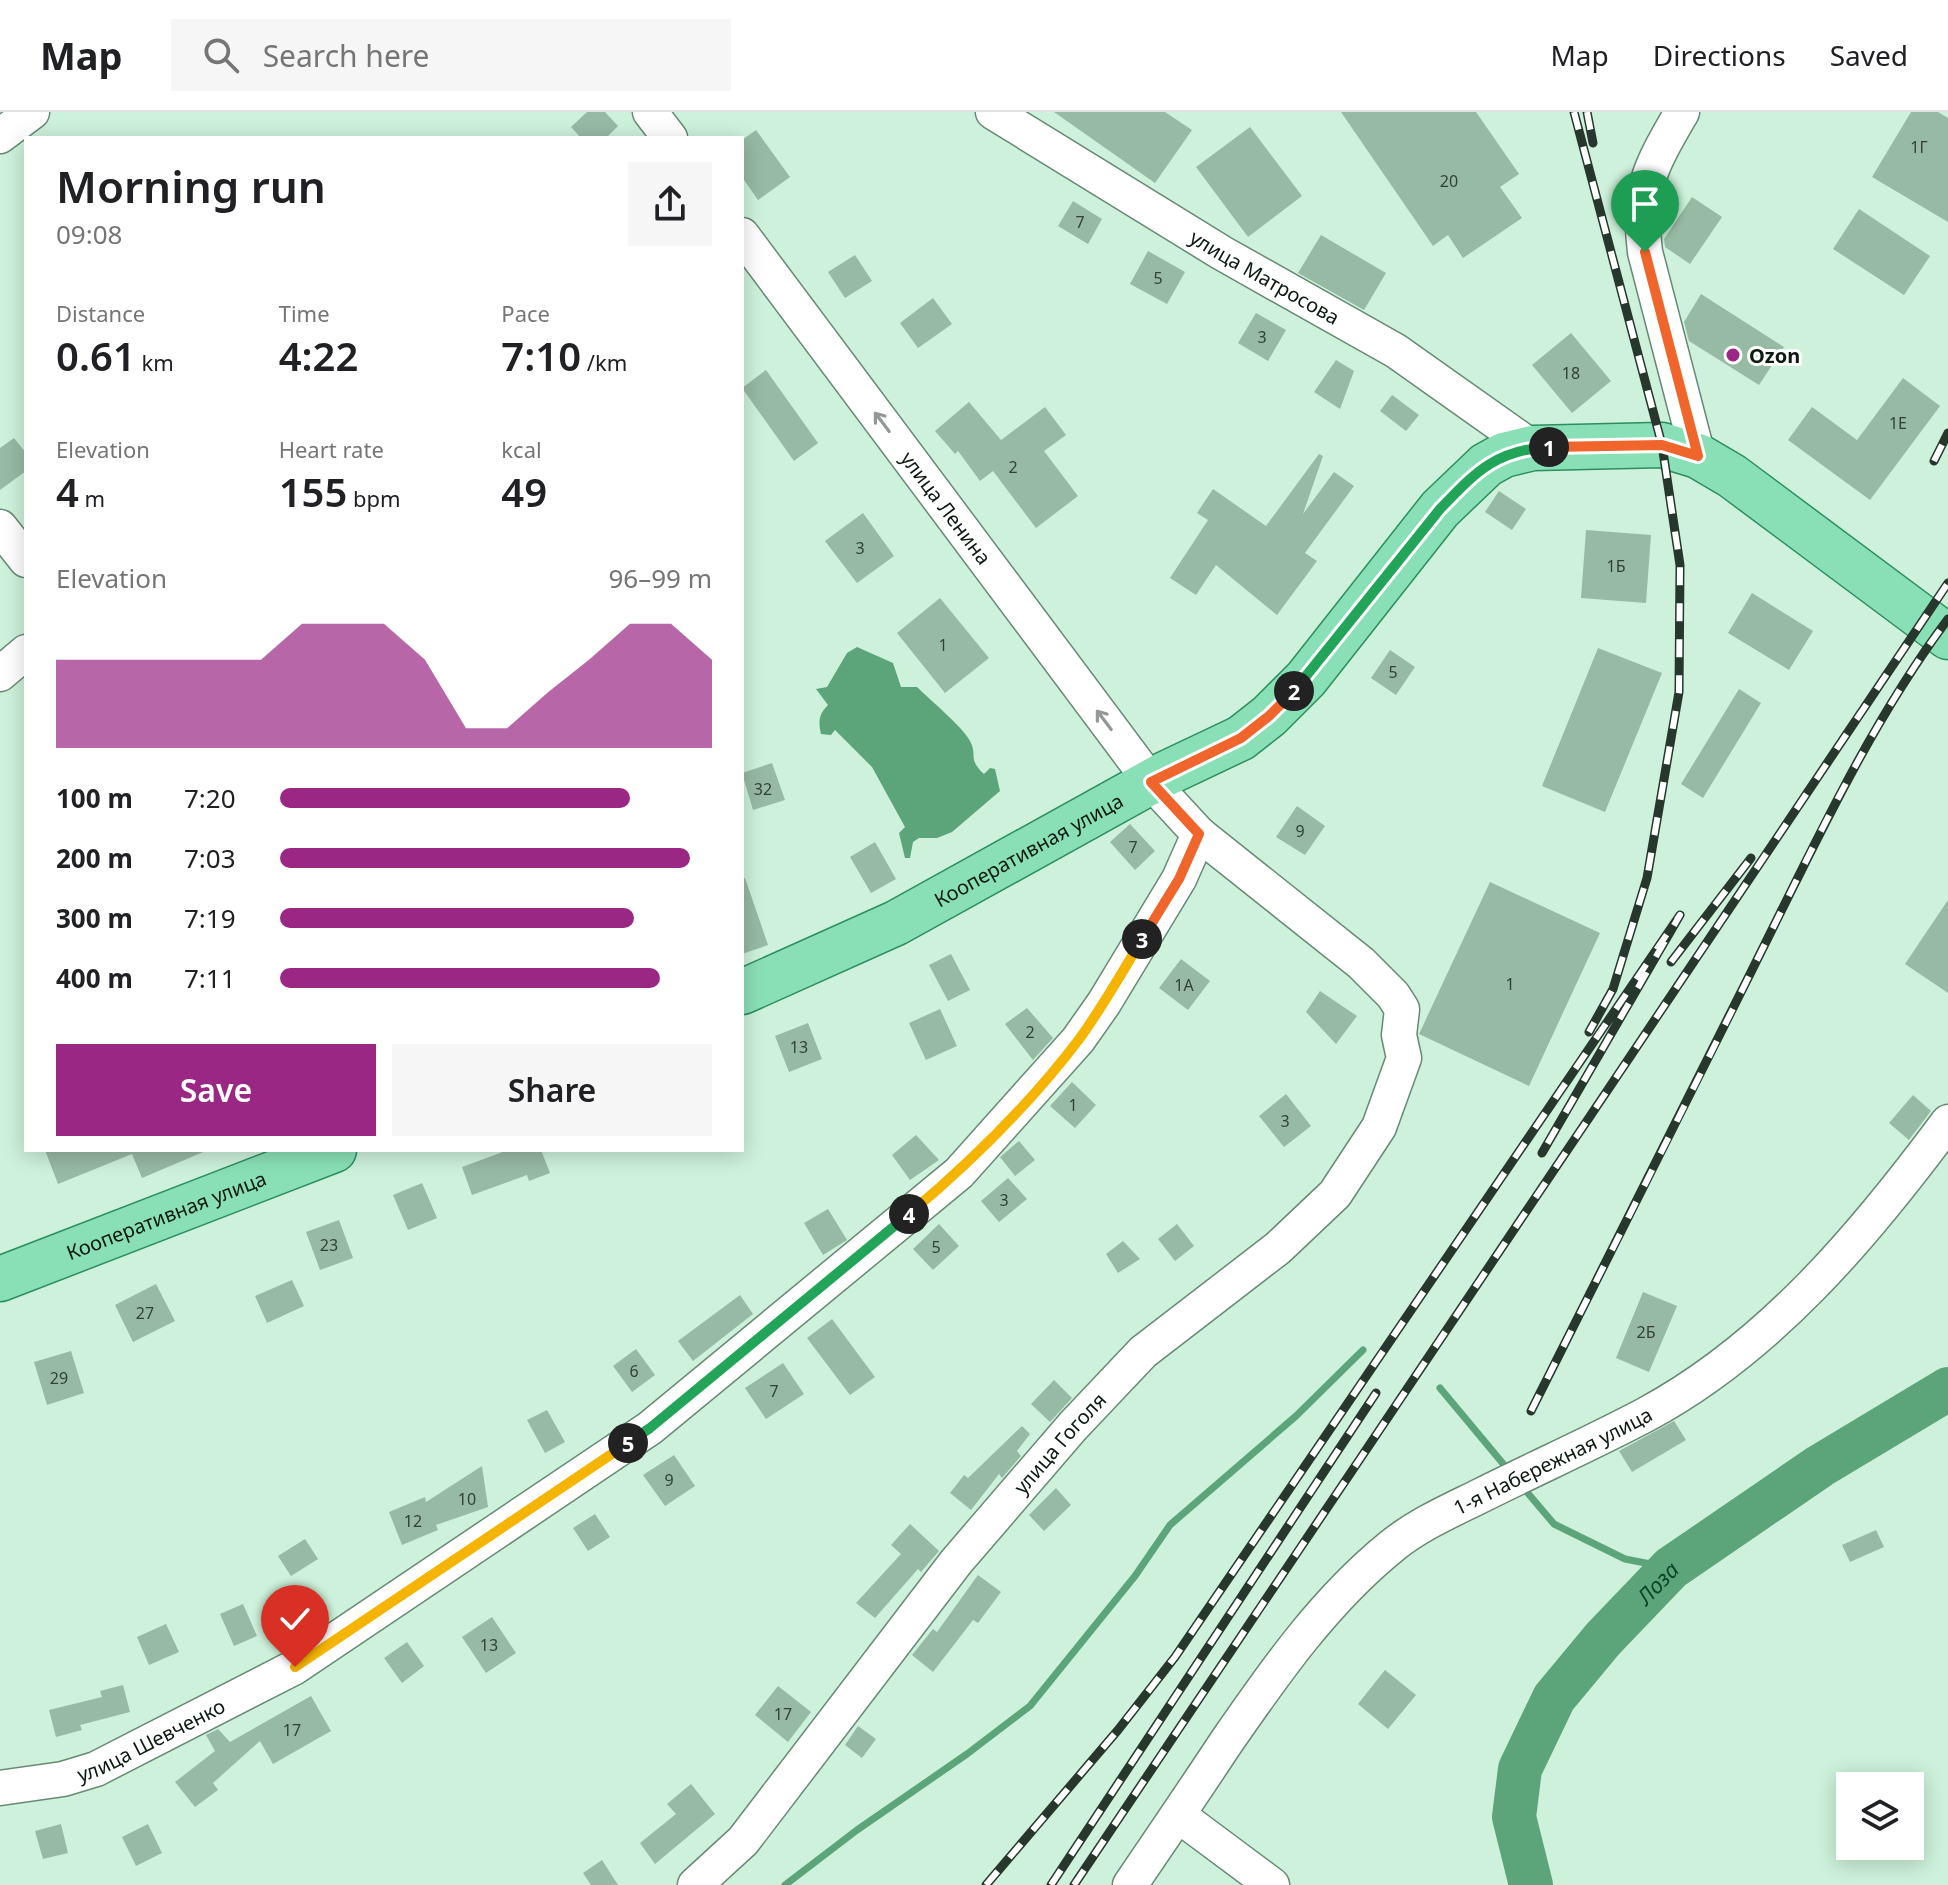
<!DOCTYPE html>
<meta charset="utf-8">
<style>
:root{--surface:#fff;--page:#f6f6f6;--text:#202124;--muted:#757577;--line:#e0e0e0;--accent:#9a2784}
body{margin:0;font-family:"Noto Sans",sans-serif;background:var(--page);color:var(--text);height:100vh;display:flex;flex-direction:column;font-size:30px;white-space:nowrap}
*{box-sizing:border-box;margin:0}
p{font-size:26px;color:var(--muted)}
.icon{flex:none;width:44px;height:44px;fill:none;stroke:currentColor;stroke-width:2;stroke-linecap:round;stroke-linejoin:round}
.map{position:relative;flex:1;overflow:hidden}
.drawer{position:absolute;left:24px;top:24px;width:720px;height:1016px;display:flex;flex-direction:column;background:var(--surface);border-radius:0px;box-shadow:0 4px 20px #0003}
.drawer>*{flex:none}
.controls{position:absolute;left:1836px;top:1660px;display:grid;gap:16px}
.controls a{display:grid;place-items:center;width:88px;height:88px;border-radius:0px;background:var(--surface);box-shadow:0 4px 20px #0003;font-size:40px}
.pin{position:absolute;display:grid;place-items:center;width:68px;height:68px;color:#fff;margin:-82px -34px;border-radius:50% 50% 50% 0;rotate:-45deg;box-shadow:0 0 8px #0007}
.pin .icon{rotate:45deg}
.km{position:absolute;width:40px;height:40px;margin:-20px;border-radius:50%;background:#222;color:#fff;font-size:22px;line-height:40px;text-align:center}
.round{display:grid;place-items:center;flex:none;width:84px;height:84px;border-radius:0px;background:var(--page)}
.headline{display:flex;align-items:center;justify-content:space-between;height:136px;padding:0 32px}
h1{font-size:44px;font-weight:600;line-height:60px}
.stats{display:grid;grid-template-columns:repeat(3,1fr);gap:12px;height:136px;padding:8px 32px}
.stats div{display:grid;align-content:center}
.stats b{font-size:40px;font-weight:600}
.stats small{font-size:22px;font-weight:400}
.stats p{font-size:22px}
.chart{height:224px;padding:16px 32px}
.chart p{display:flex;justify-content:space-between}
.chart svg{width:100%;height:144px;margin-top:8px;fill:var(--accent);opacity:.7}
.cta{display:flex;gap:16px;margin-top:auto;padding:16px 32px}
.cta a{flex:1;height:92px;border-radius:0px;background:var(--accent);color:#fff;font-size:32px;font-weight:600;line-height:92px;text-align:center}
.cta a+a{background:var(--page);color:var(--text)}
ul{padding:0 32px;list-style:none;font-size:26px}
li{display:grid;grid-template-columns:128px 96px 1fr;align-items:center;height:60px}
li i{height:20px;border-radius:10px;background:var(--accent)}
header{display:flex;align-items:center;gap:48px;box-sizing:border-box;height:112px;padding:0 40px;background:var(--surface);border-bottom:2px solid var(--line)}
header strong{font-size:38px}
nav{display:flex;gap:44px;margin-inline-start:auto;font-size:28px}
.search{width:560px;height:72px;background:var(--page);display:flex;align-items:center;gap:20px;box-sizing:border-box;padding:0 28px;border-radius:0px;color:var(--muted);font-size:30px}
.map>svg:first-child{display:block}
.water{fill:#5ca47a}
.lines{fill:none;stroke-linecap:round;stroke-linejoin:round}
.stream{stroke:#5ca47a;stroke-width:7}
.river{stroke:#5ca47a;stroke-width:44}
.building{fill:#97baa4}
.minor-casing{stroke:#688975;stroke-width:37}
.major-casing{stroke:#2c8e5d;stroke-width:47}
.minor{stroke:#fff;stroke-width:34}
.major{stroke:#8ae0b6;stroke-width:44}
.rail-casing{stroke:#27372d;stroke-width:9}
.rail{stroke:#fff;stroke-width:6;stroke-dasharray:18;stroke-linecap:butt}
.oneway{stroke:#929894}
.split-1-casing{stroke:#fff;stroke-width:16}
.split-2-casing{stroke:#fff;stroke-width:16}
.split-3-casing{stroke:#fff;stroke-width:16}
.split-4-casing{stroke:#fff;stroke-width:16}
.split-5-casing{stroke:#fff;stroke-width:16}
.split-6-casing{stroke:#fff;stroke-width:16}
.split-1{stroke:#f0652b;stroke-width:10}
.split-2{stroke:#22a559;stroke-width:10}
.split-3{stroke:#f0652b;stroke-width:10}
.split-4{stroke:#f5b400;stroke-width:10}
.split-5{stroke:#22a559;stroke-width:10}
.split-6{stroke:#f5b400;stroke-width:10}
.poi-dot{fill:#9a2784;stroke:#fff;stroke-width:3}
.labels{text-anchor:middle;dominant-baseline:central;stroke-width:6;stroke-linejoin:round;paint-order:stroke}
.number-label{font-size:16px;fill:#304236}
.street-label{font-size:20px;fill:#0d1a12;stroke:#fff}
.poi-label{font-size:20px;font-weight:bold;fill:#0d1a12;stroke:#fff;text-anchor:start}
.water-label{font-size:22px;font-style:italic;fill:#0c462a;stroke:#fff}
</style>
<header>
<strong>Map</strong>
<div class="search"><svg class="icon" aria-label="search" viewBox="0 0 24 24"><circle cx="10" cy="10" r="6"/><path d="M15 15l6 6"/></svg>Search here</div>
<nav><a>Map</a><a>Directions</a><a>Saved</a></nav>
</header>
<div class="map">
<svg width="1948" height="1773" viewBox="0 0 1948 1773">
<rect width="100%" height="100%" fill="#cdf1da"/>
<path class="water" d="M 857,535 L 893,551 L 901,575 L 917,575 C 930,588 963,615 970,629 C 978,644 967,646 984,662 L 990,656 L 995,657 L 1000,679 L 952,720 L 937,726 L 919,726 L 913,730 L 910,746 L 905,746 L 899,721 L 905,715 L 872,655 L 835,618 L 831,623 L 821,622 C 818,609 819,602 828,593 L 816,577 L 827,575 L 847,541 Z"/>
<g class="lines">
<path class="stream" d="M 1440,1276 L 1510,1360
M 1521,1373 L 1554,1412 L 1625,1447 L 1671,1456
M 785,1773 L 857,1718 L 967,1642 L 1030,1594 L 1135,1464 L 1170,1413 L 1296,1304 L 1363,1238"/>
<path class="river" id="s1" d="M 1531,1773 L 1514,1705 L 1520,1657 L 1554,1586 L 1603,1527 L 1671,1456 L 1820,1354 L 1948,1277"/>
</g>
<path class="building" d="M 587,0 L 605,0 L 618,14 L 606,26 L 581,26 L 571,15 Z
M 1054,0 L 1165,0 L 1192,18 L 1155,71 Z
M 1341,0 L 1476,0 L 1519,62 L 1500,75 L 1522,106 L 1463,146 L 1448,123 L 1433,134 Z
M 1911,0 L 1938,0 L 1948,6 L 1948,110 L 1872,65 Z
M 1250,15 L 1302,84 L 1248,125 L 1196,55 Z
M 756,18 L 790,65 L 758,88 L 742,65 L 742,28 Z
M 1692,85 L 1722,105 L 1690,152 L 1665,135 L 1664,127 Z
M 1073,89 L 1102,107 L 1088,132 L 1058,114 Z
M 1859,97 L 1930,144 L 1904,183 L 1833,137 Z
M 1321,123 L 1386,161 L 1364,198 L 1298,161 Z
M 1148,139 L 1185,160 L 1167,192 L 1130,172 Z
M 855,143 L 872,169 L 845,186 L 828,160 Z
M 1701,182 L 1784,235 L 1759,273 L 1689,229 L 1684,210 Z
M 933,186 L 952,212 L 918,236 L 900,211 Z
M 1256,201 L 1286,218 L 1268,249 L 1238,231 Z
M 1571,221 L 1611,269 L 1572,301 L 1532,253 Z
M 1336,248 L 1354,259 L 1340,297 L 1314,280 Z
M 766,258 L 818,331 L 794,349 L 742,276 Z
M 1903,266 L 1940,294 L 1870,388 L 1788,328 L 1812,295 L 1857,328 Z
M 1392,283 L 1419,303 L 1406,319 L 1380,299 Z
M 969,290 L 1001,328 L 1045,295 L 1066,323 L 1044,339 L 1078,384 L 1036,416 L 993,359 L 980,369 L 958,339 L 955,342 L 935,319 Z
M 14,326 L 26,341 L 26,359 L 0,378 L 0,336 Z
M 1319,342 L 1323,344 L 1303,402 L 1334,360 L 1354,374 L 1305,441 L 1317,449 L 1277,503 L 1216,453 L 1196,483 L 1170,466 L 1208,408 L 1197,401 L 1213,377 L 1266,414 Z
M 1499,379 L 1526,397 L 1512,418 L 1485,400 Z
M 863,401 L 894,444 L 857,471 L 825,429 Z
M 1586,418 L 1651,423 L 1646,491 L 1581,486 Z
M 1752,481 L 1813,519 L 1789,558 L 1728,521 Z
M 940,486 L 989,546 L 945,581 L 897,521 Z
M 1598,536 L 1662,561 L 1605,700 L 1542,674 Z
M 1390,538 L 1415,555 L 1396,583 L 1371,566 Z
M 1739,577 L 1761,591 L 1703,686 L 1681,672 Z
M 772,651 L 785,688 L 753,698 L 742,661 Z
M 1297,694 L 1325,714 L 1305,743 L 1276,725 Z
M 1130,712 L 1155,739 L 1135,758 L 1110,730 Z
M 875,730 L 896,767 L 871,781 L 850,745 Z
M 745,766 L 768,833 L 742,842 L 742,767 Z
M 1490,770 L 1600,821 L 1529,974 L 1419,922 Z
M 1948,788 L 1948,881 L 1905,852 Z
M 951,842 L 970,878 L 948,889 L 929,853 Z
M 1181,847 L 1210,869 L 1188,898 L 1159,876 Z
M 1320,879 L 1357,904 L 1336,932 L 1306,900 Z
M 1027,896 L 1053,926 L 1033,948 L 1005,912 Z
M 940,897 L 957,934 L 926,948 L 909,911 Z
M 808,911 L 822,947 L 789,960 L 775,924 Z
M 1072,970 L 1096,993 L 1075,1016 L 1050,994 Z
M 1286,982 L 1311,1014 L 1284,1035 L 1259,1004 Z
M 1913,983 L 1931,999 L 1909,1028 L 1889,1011 Z
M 916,1023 L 939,1048 L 910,1068 L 892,1043 Z
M 1019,1029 L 1035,1048 L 1015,1064 L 1000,1045 Z
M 45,1038 L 208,1038 L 142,1066 L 132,1042 L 58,1072 Z
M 508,1038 L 541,1038 L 550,1061 L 529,1069 L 527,1063 L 472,1083 L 462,1055 Z
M 1008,1066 L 1027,1087 L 999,1110 L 981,1089 Z
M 422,1071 L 437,1106 L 408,1118 L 393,1083 Z
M 828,1097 L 847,1128 L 823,1143 L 804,1111 Z
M 339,1108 L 353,1146 L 320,1158 L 306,1120 Z
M 939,1112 L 959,1134 L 933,1158 L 913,1137 Z
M 1177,1112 L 1194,1134 L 1175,1149 L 1158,1127 Z
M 1123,1129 L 1140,1147 L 1118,1161 L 1106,1142 Z
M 292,1168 L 304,1194 L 267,1211 L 255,1184 Z
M 156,1172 L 175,1209 L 133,1230 L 115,1193 Z
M 1643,1180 L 1677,1194 L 1649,1260 L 1616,1246 Z
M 740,1183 L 753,1202 L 693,1249 L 678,1229 Z
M 832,1207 L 875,1265 L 850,1283 L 807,1226 Z
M 636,1237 L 655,1263 L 632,1280 L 613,1254 Z
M 71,1239 L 84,1281 L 47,1293 L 34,1250 Z
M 783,1251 L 804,1282 L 766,1307 L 745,1276 Z
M 1054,1268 L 1072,1286 L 1050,1310 L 1031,1292 Z
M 547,1298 L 565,1330 L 545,1341 L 527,1308 Z
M 1674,1309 L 1686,1328 L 1632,1360 L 1619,1339 Z
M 1022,1314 L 1030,1322 L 1017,1339 L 1021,1344 L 1002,1366 L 999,1362 L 971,1398 L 950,1381 L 964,1363 L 968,1366 Z
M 674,1343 L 695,1374 L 665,1394 L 643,1363 Z
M 482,1354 L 488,1395 L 436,1413 L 438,1418 L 402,1433 L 389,1400 L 425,1385 L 426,1390 Z
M 1056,1376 L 1071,1393 L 1044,1419 L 1029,1403 Z
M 595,1402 L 610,1425 L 588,1439 L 573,1416 Z
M 910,1412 L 939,1439 L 921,1460 L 918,1457 L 875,1506 L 856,1491 L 901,1442 L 891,1433 Z
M 1876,1418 L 1884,1435 L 1850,1450 L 1842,1433 Z
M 305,1427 L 318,1447 L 291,1464 L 278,1444 Z
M 978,1463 L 1001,1480 L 978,1511 L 973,1508 L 933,1560 L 912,1543 L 933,1517 L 937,1520 Z
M 243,1492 L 257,1524 L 234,1534 L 220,1502 Z
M 492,1505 L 516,1541 L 486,1561 L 462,1525 Z
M 166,1512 L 179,1540 L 149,1553 L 137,1525 Z
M 407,1530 L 424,1554 L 402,1571 L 384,1546 Z
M 1385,1558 L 1416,1583 L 1388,1617 L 1358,1592 Z
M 123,1573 L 130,1600 L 80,1613 L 82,1618 L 56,1625 L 49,1598 L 102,1585 L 100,1579 Z
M 778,1574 L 811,1600 L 788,1630 L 755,1603 Z
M 311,1584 L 331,1619 L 273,1652 L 260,1629 L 213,1671 L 218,1678 L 195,1695 L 175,1670 L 215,1639 L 206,1623 L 218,1617 L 230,1630 Z
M 858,1614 L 876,1627 L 862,1646 L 845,1633 Z
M 691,1672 L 715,1702 L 655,1752 L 640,1731 L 676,1702 L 667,1692 Z
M 61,1712 L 68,1741 L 43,1747 L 35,1719 Z
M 148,1712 L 162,1741 L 136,1754 L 122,1725 Z
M 602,1748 L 618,1773 L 591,1773 L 583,1761 Z"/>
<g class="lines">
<defs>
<g id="minor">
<path d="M 650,0 L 670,26"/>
<path id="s2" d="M 993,0 L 1222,141 L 1396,239 L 1533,336"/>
<path d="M 1682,0 C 1651,54 1637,75 1645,140 L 1698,344"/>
<path d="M 0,24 L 32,0"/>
<path d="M 0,415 L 26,448"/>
<path d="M 0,562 L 26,540"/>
<path id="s3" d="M 0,1676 L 63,1667 L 96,1657 L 295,1555 L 650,1316 L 959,1061 L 1078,928 L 1104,891 L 1179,767 L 1199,722"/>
<path d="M 1178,1703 L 1272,1773"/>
<path id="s4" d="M 695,1773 L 743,1729 L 956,1450 L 1073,1314 L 1143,1240 L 1278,1136 L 1335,1082 L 1379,1015 L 1404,946 L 1399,923 L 1402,897 L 1393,883 L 1361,851 L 1199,722 L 1151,670 L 742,123"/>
<path id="s5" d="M 1130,1773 C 1162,1726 1194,1679 1225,1632 C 1274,1561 1324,1489 1392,1434 C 1419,1412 1452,1398 1482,1383 C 1536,1356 1592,1331 1645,1303 C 1770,1236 1865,1122 1948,1010"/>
</g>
<g id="major">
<path id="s6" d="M 742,880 L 896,811 L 1165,662 L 1241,626 L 1269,604 L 1306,567 L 1440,397 L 1486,353 L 1504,343 L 1533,336 L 1662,333 L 1698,344 L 1732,364 L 1948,525"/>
<path id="s7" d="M 0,1167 L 334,1038"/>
</g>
</defs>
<use href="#minor" class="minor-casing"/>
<use href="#major" class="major-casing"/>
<use href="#minor" class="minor"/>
<use href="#major" class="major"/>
<defs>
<path id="rail" d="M 1574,0 L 1662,333 L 1680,453 L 1679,580 L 1647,766 L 1613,877 L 1589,920
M 1587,0 L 1593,31
M 1934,349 L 1948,321
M 1671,850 L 1751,746
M 1531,1299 C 1606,1149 1682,1000 1756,850 C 1814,734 1870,611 1948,507
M 986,1773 L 1118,1618 L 1175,1545 L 1680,803 L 1542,1041
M 1051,1773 L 1376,1281
M 1074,1773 L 1948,471"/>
</defs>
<use href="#rail" class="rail-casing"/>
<use href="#rail" class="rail"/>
</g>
<defs><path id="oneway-shaft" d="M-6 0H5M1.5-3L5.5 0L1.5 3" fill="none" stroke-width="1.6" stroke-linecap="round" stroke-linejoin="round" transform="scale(2)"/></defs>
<g class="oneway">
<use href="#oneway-shaft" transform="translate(882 310) rotate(-127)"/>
<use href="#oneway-shaft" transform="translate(1104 608) rotate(-127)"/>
</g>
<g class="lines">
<defs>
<path id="split-1" d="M 1549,335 L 1662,333 L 1698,344 L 1645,140"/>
<path id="split-2" d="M 1294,579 L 1440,397 C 1475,361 1495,338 1549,335"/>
<path id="split-3" d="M 1142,827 L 1179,767 L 1199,722 L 1151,670 L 1241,626 L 1269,604 L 1294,579"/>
<path id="split-4" d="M 909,1102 C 971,1050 1031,991 1080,926 C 1103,894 1122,861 1142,827"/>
<path id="split-5" d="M 628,1331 L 650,1316 L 909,1102"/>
<path id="split-6" d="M 295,1555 L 628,1331"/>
</defs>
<use href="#split-1" class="split-1-casing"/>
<use href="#split-2" class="split-2-casing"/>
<use href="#split-3" class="split-3-casing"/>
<use href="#split-4" class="split-4-casing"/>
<use href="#split-5" class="split-5-casing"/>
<use href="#split-6" class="split-6-casing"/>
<use href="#split-1" class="split-1"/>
<use href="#split-2" class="split-2"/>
<use href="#split-3" class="split-3"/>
<use href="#split-4" class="split-4"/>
<use href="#split-5" class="split-5"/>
<use href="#split-6" class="split-6"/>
</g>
<circle class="poi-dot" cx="1733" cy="243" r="8"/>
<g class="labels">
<g class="number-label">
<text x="1919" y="35">1Г</text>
<text x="1449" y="69">20</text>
<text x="1080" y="110">7</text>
<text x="1158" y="166">5</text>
<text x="1262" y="225">3</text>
<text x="1571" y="261">18</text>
<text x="1898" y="311">1Е</text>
<text x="1013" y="355">2</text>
<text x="860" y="436">3</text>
<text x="1616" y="454">1Б</text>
<text x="943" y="533">1</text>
<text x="1393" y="560">5</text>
<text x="763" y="677">32</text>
<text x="1300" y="719">9</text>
<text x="1133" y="735">7</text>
<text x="1510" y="872">1</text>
<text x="1184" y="873">1А</text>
<text x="1030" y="920">2</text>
<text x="799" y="935">13</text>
<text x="1073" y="993">1</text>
<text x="1285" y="1009">3</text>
<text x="1004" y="1088">3</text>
<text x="329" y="1133">23</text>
<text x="936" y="1135">5</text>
<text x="145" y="1201">27</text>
<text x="1646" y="1220">2Б</text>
<text x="634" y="1259">6</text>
<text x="59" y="1266">29</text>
<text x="774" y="1279">7</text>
<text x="669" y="1368">9</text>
<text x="467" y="1387">10</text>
<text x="413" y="1409">12</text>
<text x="489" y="1533">13</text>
<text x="783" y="1602">17</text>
<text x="292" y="1618">17</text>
</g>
<g class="street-label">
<text stroke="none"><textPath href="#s2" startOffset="318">улица Матросова</textPath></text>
<text transform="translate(946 396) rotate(53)">улица Ленина</text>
<text stroke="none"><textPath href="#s6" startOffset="320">Кооперативная улица</textPath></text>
<text stroke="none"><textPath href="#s7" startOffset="178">Кооперативная улица</textPath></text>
<text stroke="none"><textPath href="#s4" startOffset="574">улица Гоголя</textPath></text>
<text stroke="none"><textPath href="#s5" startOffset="612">1-я Набережная улица</textPath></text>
<text stroke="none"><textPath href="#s3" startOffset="160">улица Шевченко</textPath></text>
</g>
<g class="poi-label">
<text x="1749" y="243">Ozon</text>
</g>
<g class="water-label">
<text stroke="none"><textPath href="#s1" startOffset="352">Лоза</textPath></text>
</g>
</g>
</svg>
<div class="controls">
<a><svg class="icon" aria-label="layers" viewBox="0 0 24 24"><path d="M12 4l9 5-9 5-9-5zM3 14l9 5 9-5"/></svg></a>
</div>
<div class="pin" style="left:1645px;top:140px;background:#1e9e55"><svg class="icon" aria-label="arrive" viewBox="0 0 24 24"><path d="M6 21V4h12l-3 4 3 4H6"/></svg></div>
<div class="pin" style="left:295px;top:1555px;background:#d93025"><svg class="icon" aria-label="check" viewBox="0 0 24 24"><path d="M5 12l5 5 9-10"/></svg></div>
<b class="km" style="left:1549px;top:335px">1</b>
<b class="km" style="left:1294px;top:579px">2</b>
<b class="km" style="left:1142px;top:827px">3</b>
<b class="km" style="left:909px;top:1102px">4</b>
<b class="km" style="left:628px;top:1331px">5</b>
<section class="drawer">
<div class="headline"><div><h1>Morning run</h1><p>09:08</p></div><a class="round"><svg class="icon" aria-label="share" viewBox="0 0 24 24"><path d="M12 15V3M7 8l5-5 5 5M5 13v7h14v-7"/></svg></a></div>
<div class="stats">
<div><p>Distance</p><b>0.61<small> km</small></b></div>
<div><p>Time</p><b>4:22</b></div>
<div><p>Pace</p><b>7:10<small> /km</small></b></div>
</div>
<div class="stats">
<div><p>Elevation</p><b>4<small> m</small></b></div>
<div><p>Heart rate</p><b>155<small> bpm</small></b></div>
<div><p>kcal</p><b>49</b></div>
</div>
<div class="chart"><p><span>Elevation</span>96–99 m</p>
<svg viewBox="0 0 160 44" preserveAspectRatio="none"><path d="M0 44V17L10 17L20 17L30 17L40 17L50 17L60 6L70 6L80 6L90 17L100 38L110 38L120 27L130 17L140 6L150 6L160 17V44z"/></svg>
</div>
<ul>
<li><b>100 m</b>7:20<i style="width:81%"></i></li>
<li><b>200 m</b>7:03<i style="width:95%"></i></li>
<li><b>300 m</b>7:19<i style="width:82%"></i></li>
<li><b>400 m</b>7:11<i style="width:88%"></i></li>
</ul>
<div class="cta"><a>Save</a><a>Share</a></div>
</section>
</div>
